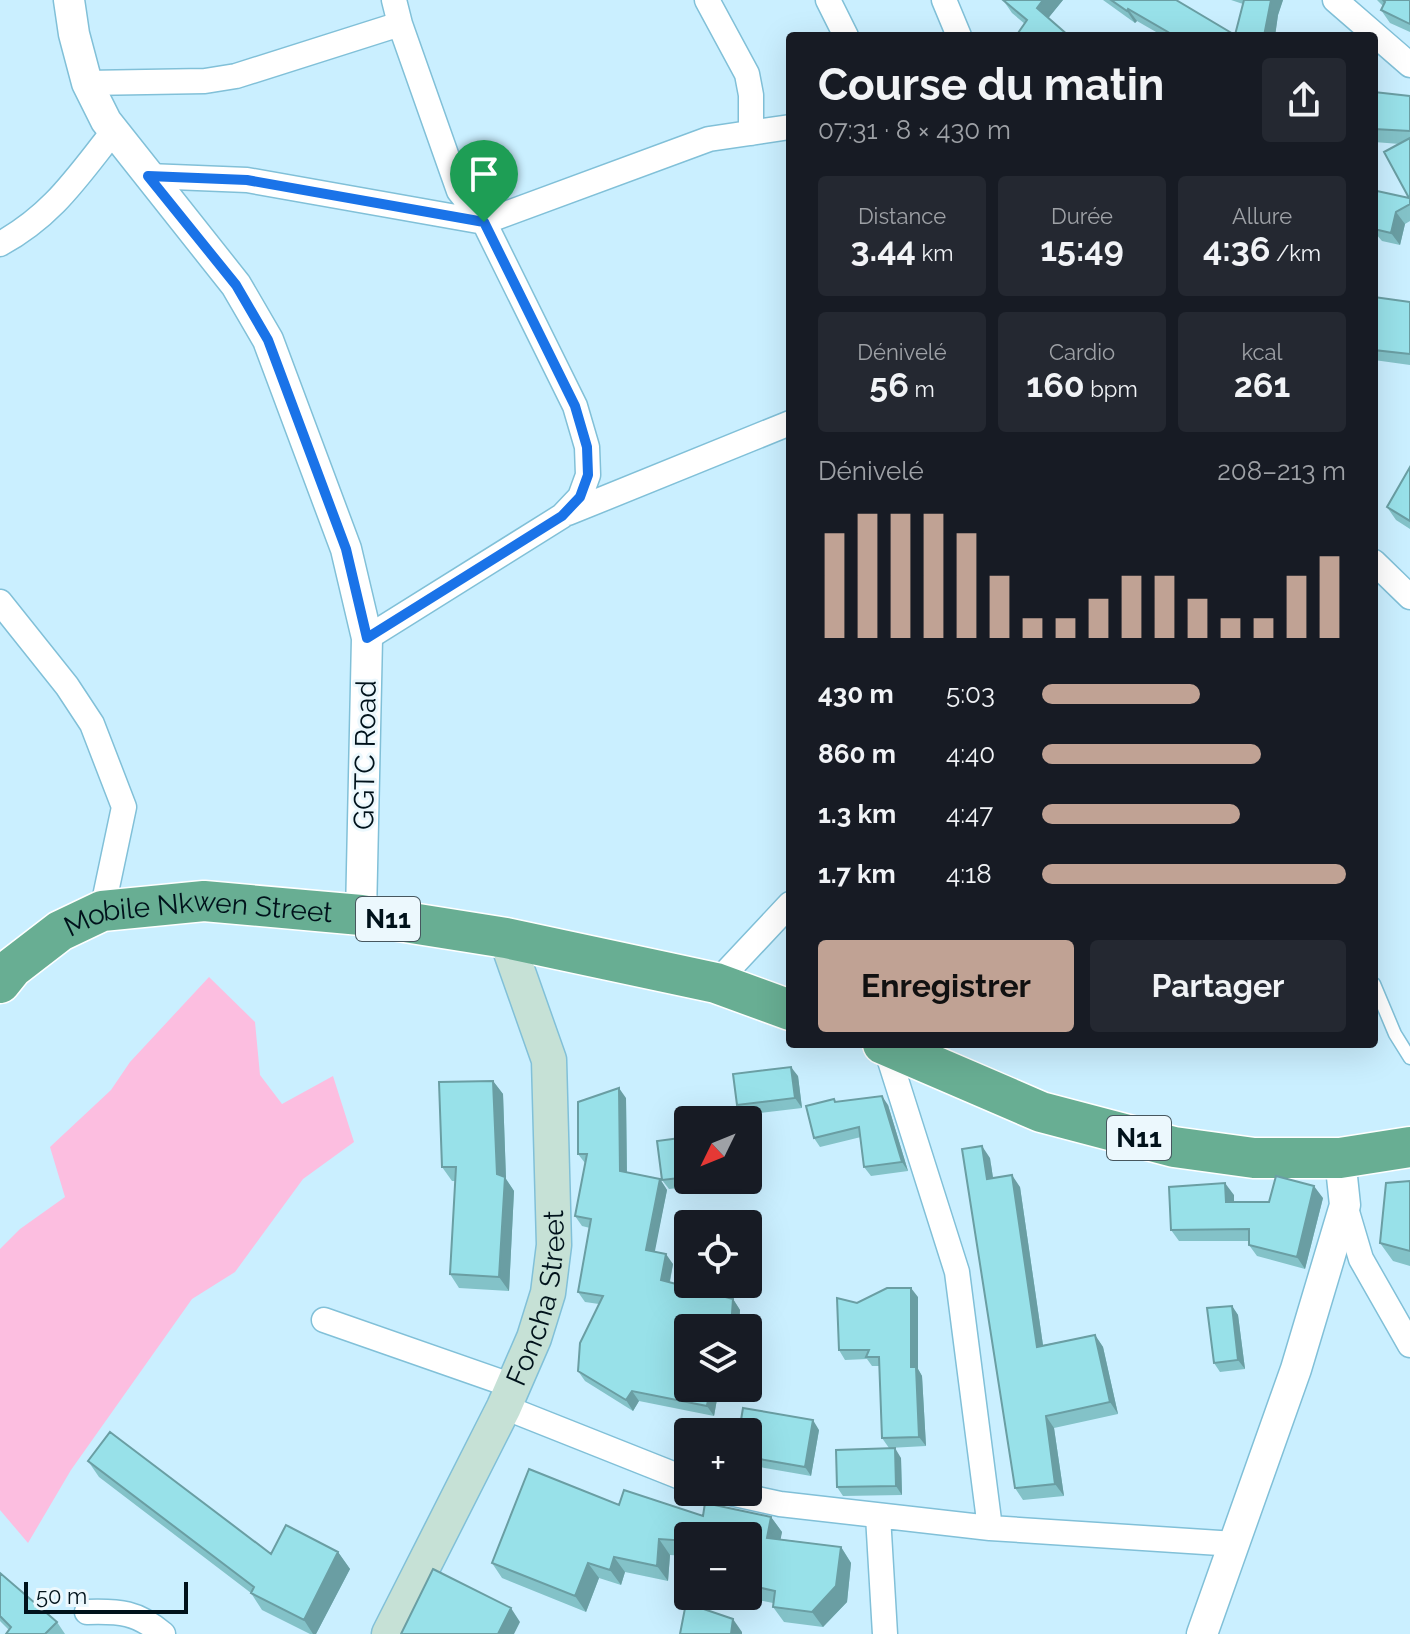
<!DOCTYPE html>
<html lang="fr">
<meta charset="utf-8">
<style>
:root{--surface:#171b24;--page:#242831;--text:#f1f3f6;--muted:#9ea1a6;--accent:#c0a294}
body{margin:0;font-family:Raleway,sans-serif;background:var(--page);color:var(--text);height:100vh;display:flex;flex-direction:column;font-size:30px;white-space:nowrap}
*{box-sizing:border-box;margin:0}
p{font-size:26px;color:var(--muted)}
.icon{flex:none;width:44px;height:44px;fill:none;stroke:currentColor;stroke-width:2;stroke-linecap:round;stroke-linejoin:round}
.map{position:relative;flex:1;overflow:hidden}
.drawer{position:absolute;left:786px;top:32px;width:592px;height:1016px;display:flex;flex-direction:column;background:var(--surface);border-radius:8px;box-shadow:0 8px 32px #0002}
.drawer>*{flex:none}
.needle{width:52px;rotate:227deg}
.tools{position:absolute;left:674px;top:1106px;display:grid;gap:16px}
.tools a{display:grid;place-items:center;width:88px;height:88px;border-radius:8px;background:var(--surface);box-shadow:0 8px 32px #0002;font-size:40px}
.scale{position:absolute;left:24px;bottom:20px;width:164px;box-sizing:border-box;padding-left:8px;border:4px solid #00121b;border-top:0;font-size:22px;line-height:28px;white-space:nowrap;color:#00121b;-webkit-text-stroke:6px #ecf8fd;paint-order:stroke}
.pin{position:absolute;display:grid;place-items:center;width:68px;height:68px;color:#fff;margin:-82px -34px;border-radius:50% 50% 50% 0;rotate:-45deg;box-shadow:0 0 8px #0007}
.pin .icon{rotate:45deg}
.round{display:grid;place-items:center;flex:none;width:84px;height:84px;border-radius:8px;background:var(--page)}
.head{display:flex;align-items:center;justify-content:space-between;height:136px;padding:0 32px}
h1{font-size:44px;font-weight:700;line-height:60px}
.metrics{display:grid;grid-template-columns:repeat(3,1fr);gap:12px;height:136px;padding:8px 32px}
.metrics div{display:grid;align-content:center;border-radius:8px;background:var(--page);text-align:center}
.metrics b{font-size:34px;font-weight:700}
.metrics small{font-size:22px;font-weight:400}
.metrics p{font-size:22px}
.chart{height:224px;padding:16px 32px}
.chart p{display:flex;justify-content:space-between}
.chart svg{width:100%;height:144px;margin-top:8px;stroke:var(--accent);stroke-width:6}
.cta{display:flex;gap:16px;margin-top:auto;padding:16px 32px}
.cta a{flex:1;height:92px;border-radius:8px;background:var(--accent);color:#111;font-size:32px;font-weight:700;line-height:92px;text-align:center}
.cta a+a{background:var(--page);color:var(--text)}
ul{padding:0 32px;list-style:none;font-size:26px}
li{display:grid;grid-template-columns:128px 96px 1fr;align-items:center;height:60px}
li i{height:20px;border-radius:10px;background:var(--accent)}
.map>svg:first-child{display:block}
.green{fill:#fcbee0}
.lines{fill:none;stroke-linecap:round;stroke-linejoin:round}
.service-casing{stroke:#81c0d8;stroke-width:15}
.minor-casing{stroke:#81c0d8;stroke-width:27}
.tertiary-casing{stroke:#81c0d8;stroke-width:33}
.secondary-casing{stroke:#81c0d8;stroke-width:37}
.trunk-casing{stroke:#fff;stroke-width:43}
.service{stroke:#fff;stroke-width:12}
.minor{stroke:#fff;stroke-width:24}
.tertiary{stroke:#fff;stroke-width:30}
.secondary{stroke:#c6e1d6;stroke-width:34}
.trunk{stroke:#68ae93;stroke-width:40}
.wall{fill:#83c2c8}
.shaded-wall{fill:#6a9ea3}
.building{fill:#98e1e9;stroke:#6a9ea3;stroke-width:2}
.route-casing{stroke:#fff;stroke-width:16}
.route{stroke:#1a73e8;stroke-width:10}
.labels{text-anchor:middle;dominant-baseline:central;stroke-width:6;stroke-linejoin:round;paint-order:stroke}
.shield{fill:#ecf8fd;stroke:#47575f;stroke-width:2}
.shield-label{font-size:26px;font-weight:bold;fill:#00121b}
.street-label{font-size:28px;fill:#00121b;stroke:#ecf8fd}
</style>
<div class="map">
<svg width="1410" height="1634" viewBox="0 0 1410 1634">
<rect width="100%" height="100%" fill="#caefff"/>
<path class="green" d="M 209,977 L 255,1022 L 260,1075 L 282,1104 L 333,1076 L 354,1142 L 303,1179 L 235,1272 L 192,1299 L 71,1470 L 28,1543 L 0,1510 L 0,1249 L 20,1229 L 65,1197 L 50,1147 L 111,1090 L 130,1062 Z"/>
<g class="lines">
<defs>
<path id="service" d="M 1374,984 L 1395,1034 L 1410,1058"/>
<path id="minor" d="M 707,0 L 747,74 L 751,95 L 751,133
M 828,0 L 846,36
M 944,0 L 959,36
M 1335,0 L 1410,65
M 87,83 L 205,81 L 236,76 L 400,24
M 148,176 L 247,180 L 484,222 L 709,139 L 790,127
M 0,244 C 53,215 77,177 113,132
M 568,513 L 790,423
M 1374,562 L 1410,597
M 0,602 L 67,686 L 92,724 L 124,807 L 102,911
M 367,638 L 562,516 L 580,497 L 588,475 L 587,447 L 575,406 L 484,222 L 459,191 L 400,24 L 394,0
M 716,983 L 790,904
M 885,1045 L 957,1272 L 990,1528
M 1345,1205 L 1361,1259 L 1410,1345
M 324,1320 L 513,1386
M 504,1407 L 688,1480
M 726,1492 L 780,1504 L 990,1528 L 1235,1544
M 878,1516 L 885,1634
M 87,1612 C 120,1611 137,1612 163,1634"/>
<path id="tertiary" d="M 69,0 L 74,34 L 87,83 L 106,121 L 236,285 L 268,340 L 346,549 L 367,638 L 361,915
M 1202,1634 L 1296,1369 L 1345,1205 L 1340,1158"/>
<g id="secondary">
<path id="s1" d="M 389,1634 L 504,1407 L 534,1338 L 548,1293 L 554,1245 L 549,1060 L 506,938"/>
</g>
<g id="trunk">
<path id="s2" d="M 0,983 L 12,968 L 60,931 L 102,911 L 204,901 L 361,915 L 506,938 L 716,983 L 790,1010"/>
<path d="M 883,1044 L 1041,1112 L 1174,1147 L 1254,1158 L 1340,1158 L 1410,1147"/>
</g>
</defs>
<use href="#service" class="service-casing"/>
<use href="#minor" class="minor-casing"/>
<use href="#tertiary" class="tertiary-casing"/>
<use href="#secondary" class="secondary-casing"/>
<use href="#trunk" class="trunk-casing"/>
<use href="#service" class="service"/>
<use href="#minor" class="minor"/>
<use href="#tertiary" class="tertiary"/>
<use href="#secondary" class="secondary"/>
<use href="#trunk" class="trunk"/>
</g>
<path class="wall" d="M 1003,0 L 1063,0 L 1048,18 L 1025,24 L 1012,13 Z
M 1103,0 L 1176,0 L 1235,35 L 1243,4 L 1231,0 L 1283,0 L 1278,15 L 1275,36 L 1163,36 L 1137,21 L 1135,23 Z
M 1377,0 L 1410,0 L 1410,32 L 1390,23 L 1381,10 L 1383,6 Z
M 1374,92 L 1410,96 L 1410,221 L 1405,224 L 1400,245 L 1382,241 L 1376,234 L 1374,238 L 1374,209 L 1409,198 L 1400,144 L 1374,142 Z
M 1374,297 L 1410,302 L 1410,365 L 1374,360 Z
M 1410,467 L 1410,529 L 1396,520 L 1387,507 Z
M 798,1076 L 802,1108 L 743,1115 L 737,1105 Z
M 493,1081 L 503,1094 L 506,1179 L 514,1191 L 509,1291 L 459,1288 L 450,1274 L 455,1181 L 452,1181 L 442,1167 Z
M 626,1098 L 627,1173 L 660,1179 L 667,1190 L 654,1252 L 673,1264 L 670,1282 L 733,1299 L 740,1310 L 739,1328 L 688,1328 L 688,1388 L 719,1388 L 714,1416 L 639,1401 L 633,1411 L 585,1381 L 578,1371 L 599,1304 L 585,1302 L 578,1292 L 590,1228 L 582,1226 L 575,1216 L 585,1163 L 578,1154 Z
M 834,1099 L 836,1102 L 888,1105 L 908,1171 L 871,1176 L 864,1167 L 861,1137 L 820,1147 L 814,1138 Z
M 688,1137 L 688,1180 L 703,1180 L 704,1185 L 669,1189 L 662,1180 Z
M 990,1158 L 993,1178 L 1020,1187 L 1043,1345 L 1095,1335 L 1103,1347 L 1118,1414 L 1054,1428 L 1064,1496 L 1023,1500 L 1015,1488 Z
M 1410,1181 L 1410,1266 L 1393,1261 L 1380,1243 Z
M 1234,1195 L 1234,1202 L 1269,1202 L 1323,1198 L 1305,1269 L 1257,1256 L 1249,1245 L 1249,1241 L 1179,1241 L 1171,1230 Z
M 918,1297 L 918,1369 L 922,1376 L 926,1446 L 889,1448 L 882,1438 L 879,1366 L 872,1366 L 867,1359 L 845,1360 L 839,1350 L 857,1303 Z
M 1232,1306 L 1238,1315 L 1245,1369 L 1220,1372 L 1214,1363 Z
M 819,1430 L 811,1476 L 748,1465 L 748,1432 Z
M 901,1458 L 902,1495 L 843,1496 L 837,1487 Z
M 88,1461 L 271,1554 L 338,1552 L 350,1569 L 316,1634 L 310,1634 L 262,1610 L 251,1593 L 99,1477 Z
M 619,1505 L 703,1516 L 771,1517 L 782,1532 L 780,1539 L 841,1547 L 851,1563 L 847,1602 L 823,1627 L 784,1622 L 773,1607 L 773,1603 L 738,1596 L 748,1596 L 748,1536 L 688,1536 L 688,1556 L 670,1555 L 668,1581 L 625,1572 L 621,1585 L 599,1578 L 586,1612 L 502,1578 L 492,1563 Z
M 0,1573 L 57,1622 L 65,1634 L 6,1634 L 9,1630 L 0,1621 Z"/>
<path class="shaded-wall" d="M 1043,0 L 1063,0 L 1046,21 L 1037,8 Z
M 1271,0 L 1283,0 L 1278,15 L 1275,36 L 1264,36 Z
M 1128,9 L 1137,21 L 1135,23 L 1127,11 Z
M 1396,212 L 1405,224 L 1400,245 L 1391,233 Z
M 791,1067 L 798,1076 L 802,1108 L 795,1098 Z
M 493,1081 L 503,1094 L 506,1179 L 514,1191 L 509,1291 L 499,1277 Z
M 619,1088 L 626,1098 L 627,1182 L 620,1171 Z
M 882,1096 L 888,1105 L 908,1171 L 902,1162 Z
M 982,1146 L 990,1158 L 995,1191 L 987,1179 Z
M 1012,1175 L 1020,1187 L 1045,1359 L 1037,1347 Z
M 660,1179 L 667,1190 L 653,1261 L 646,1250 Z
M 1225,1183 L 1234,1195 L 1234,1214 L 1226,1202 Z
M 1314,1186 L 1323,1198 L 1305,1269 L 1297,1257 Z
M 666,1254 L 673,1264 L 668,1290 L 661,1280 Z
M 911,1288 L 918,1297 L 918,1369 L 922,1376 L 926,1446 L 919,1437 L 911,1367 Z
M 733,1299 L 740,1310 L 739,1328 L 731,1328 Z
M 1232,1306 L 1238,1315 L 1245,1369 L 1238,1360 Z
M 1095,1335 L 1103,1347 L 1118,1414 L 1110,1402 Z
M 710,1388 L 719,1388 L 714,1416 L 707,1406 Z
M 632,1391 L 639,1401 L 633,1411 L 626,1400 Z
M 1046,1416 L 1054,1428 L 1064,1496 L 1055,1484 Z
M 813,1420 L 819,1430 L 811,1476 L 805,1467 Z
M 895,1448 L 901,1458 L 902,1495 L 896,1486 Z
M 771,1517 L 782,1532 L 778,1553 L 767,1538 Z
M 659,1539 L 670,1555 L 668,1581 L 657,1566 Z
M 841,1547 L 851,1563 L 847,1602 L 823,1627 L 812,1612 Z
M 338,1552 L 350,1569 L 316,1634 L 313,1634 L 304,1620 Z
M 614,1557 L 625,1572 L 621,1585 L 610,1570 Z
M 588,1563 L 599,1578 L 586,1612 L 575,1596 Z
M 511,1608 L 520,1622 L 514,1634 L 498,1634 Z
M 733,1619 L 742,1632 L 742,1634 L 731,1634 Z"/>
<path class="building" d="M 1003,0 L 1043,0 L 1037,8 L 1069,36 L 1016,36 L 1027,20 Z
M 1111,0 L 1176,0 L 1235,35 L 1244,0 L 1271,0 L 1264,36 L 1175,36 L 1128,9 L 1127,11 Z
M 1383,0 L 1410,0 L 1410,24 L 1381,10 L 1385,2 Z
M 1374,92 L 1410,96 L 1410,131 L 1374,129 Z
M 1410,138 L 1410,204 L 1396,212 L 1391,233 L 1374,229 L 1377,191 L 1409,198 L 1384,152 Z
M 1374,297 L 1410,302 L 1410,354 L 1374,350 Z
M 1410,467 L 1410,521 L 1387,507 Z
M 791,1067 L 795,1098 L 737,1105 L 733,1074 Z
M 493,1081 L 497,1174 L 505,1177 L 499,1277 L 450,1274 L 456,1167 L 442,1167 L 439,1082 Z
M 619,1088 L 620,1171 L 660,1179 L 646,1250 L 666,1254 L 661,1280 L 733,1299 L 731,1328 L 688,1328 L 688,1388 L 710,1388 L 707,1406 L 632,1391 L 626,1400 L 578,1371 L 580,1343 L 603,1296 L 578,1292 L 591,1219 L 575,1216 L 587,1154 L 578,1154 L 578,1102 Z
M 882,1096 L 902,1162 L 864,1167 L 859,1127 L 814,1138 L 806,1106 L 834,1099 L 835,1102 Z
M 688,1137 L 688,1177 L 662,1180 L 657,1141 Z
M 982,1146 L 987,1179 L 1012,1175 L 1037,1347 L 1095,1335 L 1110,1402 L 1046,1416 L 1055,1484 L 1015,1488 L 962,1149 Z
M 1276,1176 L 1314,1186 L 1297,1257 L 1249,1245 L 1249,1229 L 1171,1230 L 1169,1187 L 1225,1183 L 1226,1202 L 1269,1202 Z
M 1410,1181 L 1410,1251 L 1380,1243 L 1386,1183 Z
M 887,1288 L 911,1288 L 911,1367 L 916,1367 L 919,1437 L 882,1438 L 879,1357 L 866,1357 L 869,1350 L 839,1350 L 837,1298 L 857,1303 Z
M 1232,1306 L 1238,1360 L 1214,1363 L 1207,1308 Z
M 743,1408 L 813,1420 L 805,1467 L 748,1457 L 748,1432 L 739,1432 Z
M 110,1432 L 271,1554 L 286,1525 L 338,1552 L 304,1620 L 251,1593 L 254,1587 L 88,1461 Z
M 895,1448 L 896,1486 L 837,1487 L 836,1450 Z
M 529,1469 L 619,1505 L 624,1490 L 703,1516 L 705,1503 L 771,1517 L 767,1538 L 841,1547 L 836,1586 L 812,1612 L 773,1607 L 775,1591 L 748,1585 L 748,1536 L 688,1536 L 688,1541 L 659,1539 L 657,1566 L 614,1557 L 610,1570 L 588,1563 L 575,1596 L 492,1563 Z
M 433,1569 L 511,1608 L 498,1634 L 401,1634 Z
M 0,1573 L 57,1622 L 45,1634 L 6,1634 L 11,1627 L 0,1616 Z
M 686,1603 L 733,1619 L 731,1634 L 680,1634 Z"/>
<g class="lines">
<defs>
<path id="route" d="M 148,176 L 247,180 L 484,222 L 575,406 L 587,447 L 588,475 L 580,497 L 562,516 L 367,638 L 346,549 L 268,340 L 236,285 Z"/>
</defs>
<use href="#route" class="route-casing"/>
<use href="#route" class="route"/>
</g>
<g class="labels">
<g class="shield">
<rect x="356" y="897" width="64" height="44" rx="6"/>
<rect x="1107" y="1116" width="64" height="44" rx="6"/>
</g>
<g class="shield-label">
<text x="388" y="919">N11</text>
<text x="1139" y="1138">N11</text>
</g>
<g class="street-label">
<text transform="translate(365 755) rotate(-89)">GGTC Road</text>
<text stroke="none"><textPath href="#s2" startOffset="222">Mobile Nkwen Street</textPath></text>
<text stroke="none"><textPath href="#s1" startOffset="370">Foncha Street</textPath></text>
</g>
</g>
</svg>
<div class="tools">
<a><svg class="needle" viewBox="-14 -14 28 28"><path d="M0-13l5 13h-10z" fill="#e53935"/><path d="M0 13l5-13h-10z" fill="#9ea1a6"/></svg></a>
<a><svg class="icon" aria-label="locate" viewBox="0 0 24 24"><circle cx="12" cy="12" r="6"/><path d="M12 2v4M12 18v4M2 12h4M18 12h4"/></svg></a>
<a><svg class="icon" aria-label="layers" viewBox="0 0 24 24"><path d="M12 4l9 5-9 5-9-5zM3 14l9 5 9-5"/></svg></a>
<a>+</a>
<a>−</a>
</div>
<div class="scale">50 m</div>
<div class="pin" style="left:484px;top:222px;background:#1e9e55"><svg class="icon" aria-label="arrive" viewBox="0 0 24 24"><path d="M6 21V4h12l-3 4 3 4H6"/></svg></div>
<section class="drawer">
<div class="head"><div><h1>Course du matin</h1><p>07:31 · 8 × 430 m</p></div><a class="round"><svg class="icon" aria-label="share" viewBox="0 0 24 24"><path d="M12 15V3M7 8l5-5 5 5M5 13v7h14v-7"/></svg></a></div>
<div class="metrics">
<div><p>Distance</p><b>3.44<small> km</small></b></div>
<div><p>Durée</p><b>15:49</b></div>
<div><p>Allure</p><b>4:36<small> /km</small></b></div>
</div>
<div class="metrics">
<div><p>Dénivelé</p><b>56<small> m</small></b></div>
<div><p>Cardio</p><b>160<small> bpm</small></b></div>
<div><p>kcal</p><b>261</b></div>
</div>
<div class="chart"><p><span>Dénivelé</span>208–213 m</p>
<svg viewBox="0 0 160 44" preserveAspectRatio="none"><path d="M5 44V12M15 44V6M25 44V6M35 44V6M45 44V12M55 44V25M65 44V38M75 44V38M85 44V32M95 44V25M105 44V25M115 44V32M125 44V38M135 44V38M145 44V25M155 44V19"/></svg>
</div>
<ul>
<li><b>430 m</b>5:03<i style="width:52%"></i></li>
<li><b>860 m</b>4:40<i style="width:72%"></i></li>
<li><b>1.3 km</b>4:47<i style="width:65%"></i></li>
<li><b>1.7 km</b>4:18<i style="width:100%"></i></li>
</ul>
<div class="cta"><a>Enregistrer</a><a>Partager</a></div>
</section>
</div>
